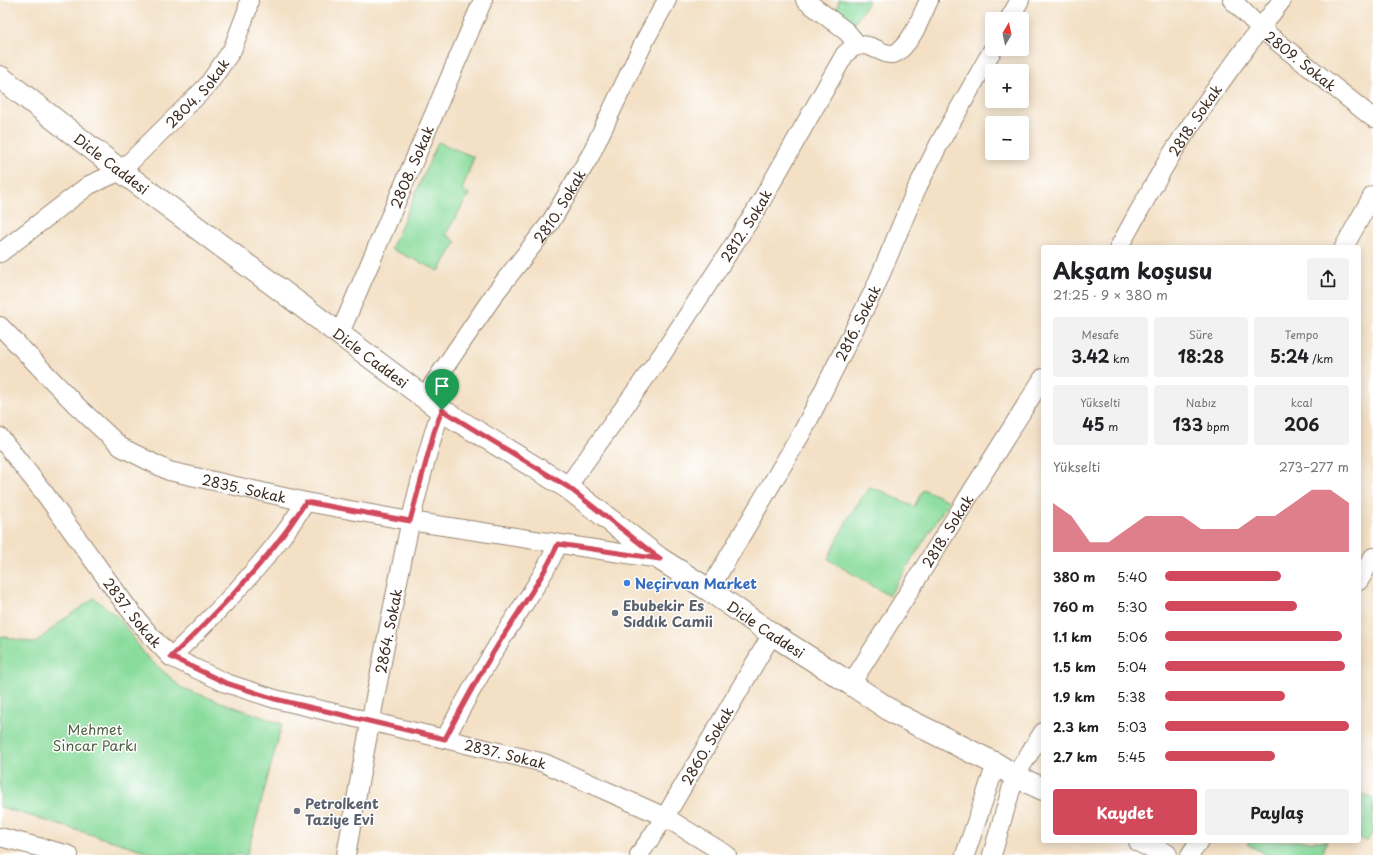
<!DOCTYPE html>
<html lang="tr">
<meta charset="utf-8">
<style>
:root{--surface:#fff;--page:#f2f2f2;--text:#202124;--muted:#757577;--accent:#d1495b}
body{margin:0;font-family:"Playpen Sans",sans-serif;background:var(--page);color:var(--text);height:100vh;display:flex;flex-direction:column;font-size:15px;white-space:nowrap}
*{box-sizing:border-box;margin:0}
p{font-size:13px;color:var(--muted)}
.icon{flex:none;width:22px;height:22px;fill:none;stroke:currentColor;stroke-width:2;stroke-linecap:round;stroke-linejoin:round}
.map{position:relative;flex:1;overflow:hidden}
.sheet{position:absolute;left:1041px;top:245px;width:320px;height:598px;display:flex;flex-direction:column;background:var(--surface);border-radius:4px;box-shadow:0 2px 10px #0003}
.sheet>*{flex:none}
.needle{width:26px;rotate:9deg}
.fabs{position:absolute;left:985px;top:12px;display:grid;gap:8px}
.fabs a{display:grid;place-items:center;width:44px;height:44px;border-radius:4px;background:var(--surface);box-shadow:0 2px 10px #0003;font-size:20px}
.pin{position:absolute;display:grid;place-items:center;width:34px;height:34px;color:#fff;margin:-41px -17px;border-radius:50% 50% 50% 0;rotate:-45deg;box-shadow:0 0 4px #0007}
.pin .icon{rotate:45deg}
.round{display:grid;place-items:center;flex:none;width:42px;height:42px;border-radius:4px;background:var(--page)}
.summary{display:flex;align-items:center;justify-content:space-between;height:68px;padding:0 12px}
h1{font-size:22px;font-weight:700;line-height:30px}
.stats{display:grid;grid-template-columns:repeat(3,1fr);gap:6px;height:68px;padding:4px 12px}
.stats div{display:grid;align-content:center;border-radius:4px;background:var(--page);text-align:center}
.stats b{font-size:17px;font-weight:700}
.stats small{font-size:11px;font-weight:400}
.stats p{font-size:11px}
.chart{height:112px;padding:8px 12px}
.chart p{display:flex;justify-content:space-between}
.chart svg{width:100%;height:72px;margin-top:4px;fill:var(--accent);opacity:.7}
.action{display:flex;gap:8px;margin-top:auto;padding:8px 12px}
.action a{flex:1;height:46px;border-radius:4px;background:var(--accent);color:#fff;font-size:16px;font-weight:700;line-height:46px;text-align:center}
.action a+a{background:var(--page);color:var(--text)}
ul{padding:0 12px;list-style:none;font-size:13px}
li{display:grid;grid-template-columns:64px 48px 1fr;align-items:center;height:30px}
li i{height:10px;border-radius:5px;background:var(--accent)}
.map>svg:first-child{display:block}
.green{fill:#8adc9c;stroke:#62835d}
.lines{fill:none;stroke-linecap:round;stroke-linejoin:round}
.minor-casing{stroke:#978572;stroke-width:20}
.tertiary-casing{stroke:#978572;stroke-width:24}
.minor{stroke:#fff;stroke-width:18}
.tertiary{stroke:#fff;stroke-width:22}
.route-casing{stroke:#fff;stroke-width:8}
.route{stroke:#d1495b;stroke-width:5}
.shop-dot{fill:#3f7fe0;stroke:#fff;stroke-width:1.5}
.worship-dot{fill:#6b7280;stroke:#fff;stroke-width:1.5}
.labels{text-anchor:middle;dominant-baseline:central;stroke-width:3;stroke-linejoin:round;paint-order:stroke}
.street-label{font-size:14px;fill:#3b2a1e;stroke:#fff}
.shop-label{font-size:14px;font-weight:bold;fill:#366cbe;stroke:#fff;text-anchor:start}
.worship-label{font-size:14px;font-weight:bold;fill:#5b616d;stroke:#fff;text-anchor:start}
.park-label{font-size:14px;fill:#535f44;stroke:#fff}
</style>
<div class="map">
<svg width="1373" height="855" viewBox="0 0 1373 855">
<rect width="100%" height="100%" fill="#fff"/>
<filter id="ink" filterUnits="userSpaceOnUse"><feTurbulence type="fractalNoise" baseFrequency=".025" numOctaves="2"/><feDisplacementMap in="SourceGraphic" scale="8" xChannelSelector="R" yChannelSelector="G"/><feConvolveMatrix kernelMatrix="1 2 1 2 8 2 1 2 1" color-interpolation-filters="sRGB"/></filter>
<filter id="wash" filterUnits="userSpaceOnUse"><feTurbulence type="fractalNoise" baseFrequency=".012" numOctaves="4" result="noise"/><feDisplacementMap in="SourceGraphic" scale="16" xChannelSelector="R" yChannelSelector="G"/><feGaussianBlur stdDeviation="0.9" result="paint"/><feColorMatrix in="noise" values="0 0 0 0 0 0 0 0 0 0 0 0 0 0 0 0 0 1.4 0 .05"/><feComposite in="paint" operator="in"/></filter>
<g filter="url(#wash)">
<rect width="100%" height="100%" fill="#f3e0c5"/>
<path class="green" d="M 839,0 L 869,0 L 854,25 L 835,14 Z
M 438,142 L 474,157 L 462,190 L 469,194 L 446,234 L 456,242 L 439,271 L 391,249 Z
M 868,488 L 882,491 L 914,507 L 923,489 L 949,501 L 889,596 L 828,559 L 847,520 Z
M 94,598 L 120,619 L 146,656 L 182,688 L 282,724 L 247,855 L 159,855 L 0,807 L 0,636 L 35,643 L 60,622 Z
M 1359,792 L 1373,799 L 1373,831 L 1367,842 L 1359,838 Z
M 1249,841 L 1327,841 L 1322,855 L 1267,855 L 1247,844 Z"/>
</g>
<g filter="url(#ink)">
<g class="lines">
<defs>
<g id="minor">
<path d="M 805,0 L 847,32 L 858,45"/>
<path id="s1" d="M 1232,0 L 1260,28 L 1373,118"/>
<path d="M 1009,19 L 1020,0"/>
<path id="s2" d="M 1119,247 C 1137,215 1154,183 1173,152 C 1207,99 1244,49 1282,0"/>
<path d="M 1344,247 L 1373,195"/>
<path id="s3" d="M 0,253 L 89,185 L 121,171 L 207,86 L 232,50 L 247,11 L 249,0"/>
<path id="s4" d="M 0,326 L 76,405 L 121,447 L 169,471 L 306,502 L 410,521 L 660,559"/>
<path id="s5" d="M 340,333 L 483,0"/>
<path id="s6" d="M 425,396 L 496,292 L 550,223 L 590,156 L 645,40 L 667,0"/>
<path id="s7" d="M 0,437 L 45,494 L 125,604 L 149,634 L 171,657 L 226,683 L 275,699 L 445,739 L 544,763 L 665,817 L 727,855"/>
<path id="s8" d="M 567,487 L 663,353 L 755,212 L 845,54 C 869,30 883,64 899,51 C 914,38 921,17 929,0"/>
<path d="M 1359,581 L 1373,557"/>
<path id="s9" d="M 709,590 L 804,429 L 875,288 L 916,190 L 939,144 L 993,49"/>
<path d="M 171,657 C 211,619 250,579 283,535 C 291,525 298,513 306,502"/>
<path id="s10" d="M 851,684 L 1043,378"/>
<path d="M 445,739 C 462,706 480,674 499,643 C 519,610 542,580 558,544"/>
<path d="M 0,837 L 69,855"/>
<path id="s11" d="M 346,855 C 361,770 377,686 394,601 C 407,537 420,472 441,410"/>
<path id="s12" d="M 639,855 L 665,817 L 772,634"/>
<path d="M 965,855 L 996,764"/>
<path d="M 992,855 L 1015,776 L 1043,732"/>
<path d="M 1190,855 L 1199,841"/>
</g>
<g id="tertiary">
<path id="s13" d="M 0,77 L 121,171 L 441,410 L 567,487 L 660,559 L 709,590 L 772,634 L 851,684 L 896,714 L 996,764 L 1015,776 L 1043,789"/>
<path d="M 1140,841 L 1166,855"/>
</g>
</defs>
<use href="#minor" class="minor-casing"/>
<use href="#tertiary" class="tertiary-casing"/>
<use href="#minor" class="minor"/>
<use href="#tertiary" class="tertiary"/>
</g>
</g>
<g class="lines" filter="url(#ink)">
<defs>
<path id="route" d="M 442,410 L 568,487 L 660,559 L 558,544 C 542,580 519,610 499,643 C 480,674 462,706 445,739 L 275,699 L 226,683 L 171,657 C 211,619 250,579 283,535 C 291,525 298,513 306,502 L 410,521 L 434,432 Z"/>
</defs>
<use href="#route" class="route-casing"/>
<use href="#route" class="route"/>
</g>
<circle class="shop-dot" cx="627" cy="583" r="4"/>
<g class="worship-dot">
<circle cx="615" cy="613" r="4"/>
<circle cx="297" cy="811" r="4"/>
</g>
<g class="labels">
<g class="street-label">
<text stroke="none"><textPath href="#s1" startOffset="92">2809. Sokak</textPath></text>
<text stroke="none"><textPath href="#s3" startOffset="256">2804. Sokak</textPath></text>
<text stroke="none"><textPath href="#s2" startOffset="148">2818. Sokak</textPath></text>
<text stroke="none"><textPath href="#s13" startOffset="141">Dicle Caddesi</textPath></text>
<text stroke="none"><textPath href="#s5" startOffset="181">2808. Sokak</textPath></text>
<text stroke="none"><textPath href="#s6" startOffset="233">2810. Sokak</textPath></text>
<text stroke="none"><textPath href="#s8" startOffset="317">2812. Sokak</textPath></text>
<text stroke="none"><textPath href="#s9" startOffset="306">2816. Sokak</textPath></text>
<text stroke="none"><textPath href="#s13" startOffset="465">Dicle Caddesi</textPath></text>
<text stroke="none"><textPath href="#s4" startOffset="302">2835. Sokak</textPath></text>
<text stroke="none"><textPath href="#s10" startOffset="181">2818. Sokak</textPath></text>
<text stroke="none"><textPath href="#s7" startOffset="220">2837. Sokak</textPath></text>
<text stroke="none"><textPath href="#s13" startOffset="945">Dicle Caddesi</textPath></text>
<text stroke="none"><textPath href="#s11" startOffset="228">2864. Sokak</textPath></text>
<text stroke="none"><textPath href="#s12" startOffset="129">2860. Sokak</textPath></text>
<text stroke="none"><textPath href="#s7" startOffset="628">2837. Sokak</textPath></text>
</g>
<g class="shop-label">
<text x="635" y="583">Neçirvan Market</text>
</g>
<g class="worship-label">
<text x="623" y="605">Ebubekir Es<tspan x="623" dy="16">Sıddık Camii</tspan></text>
<text x="305" y="803">Petrolkent<tspan x="305" dy="16">Taziye Evi</tspan></text>
</g>
<g class="park-label">
<text x="95" y="729">Mehmet<tspan x="95" dy="16">Sincar Parkı</tspan></text>
</g>
</g>
</svg>
<div class="fabs">
<a><svg class="needle" viewBox="-14 -14 28 28"><path d="M0-13l5 13h-10z" fill="#e53935"/><path d="M0 13l5-13h-10z" fill="#757577"/></svg></a>
<a>+</a>
<a>−</a>
</div>
<div class="pin" style="left:442px;top:410px;background:#1e9e55"><svg class="icon" aria-label="arrive" viewBox="0 0 24 24"><path d="M6 21V4h12l-3 4 3 4H6"/></svg></div>
<section class="sheet">
<div class="summary"><div><h1>Akşam koşusu</h1><p>21:25 · 9 × 380 m</p></div><a class="round"><svg class="icon" aria-label="share" viewBox="0 0 24 24"><path d="M12 15V3M7 8l5-5 5 5M5 13v7h14v-7"/></svg></a></div>
<div class="stats">
<div><p>Mesafe</p><b>3.42<small> km</small></b></div>
<div><p>Süre</p><b>18:28</b></div>
<div><p>Tempo</p><b>5:24<small> /km</small></b></div>
</div>
<div class="stats">
<div><p>Yükselti</p><b>45<small> m</small></b></div>
<div><p>Nabız</p><b>133<small> bpm</small></b></div>
<div><p>kcal</p><b>206</b></div>
</div>
<div class="chart"><p><span>Yükselti</span>273–277 m</p>
<svg viewBox="0 0 160 44" preserveAspectRatio="none"><path d="M0 44V14L10 22L20 38L30 38L40 30L50 22L60 22L70 22L80 30L90 30L100 30L110 22L120 22L130 14L140 6L150 6L160 14V44z"/></svg>
</div>
<ul>
<li><b>380 m</b>5:40<i style="width:63%"></i></li>
<li><b>760 m</b>5:30<i style="width:72%"></i></li>
<li><b>1.1 km</b>5:06<i style="width:96%"></i></li>
<li><b>1.5 km</b>5:04<i style="width:98%"></i></li>
<li><b>1.9 km</b>5:38<i style="width:65%"></i></li>
<li><b>2.3 km</b>5:03<i style="width:100%"></i></li>
<li><b>2.7 km</b>5:45<i style="width:60%"></i></li>
</ul>
<div class="action"><a>Kaydet</a><a>Paylaş</a></div>
</section>
</div>
